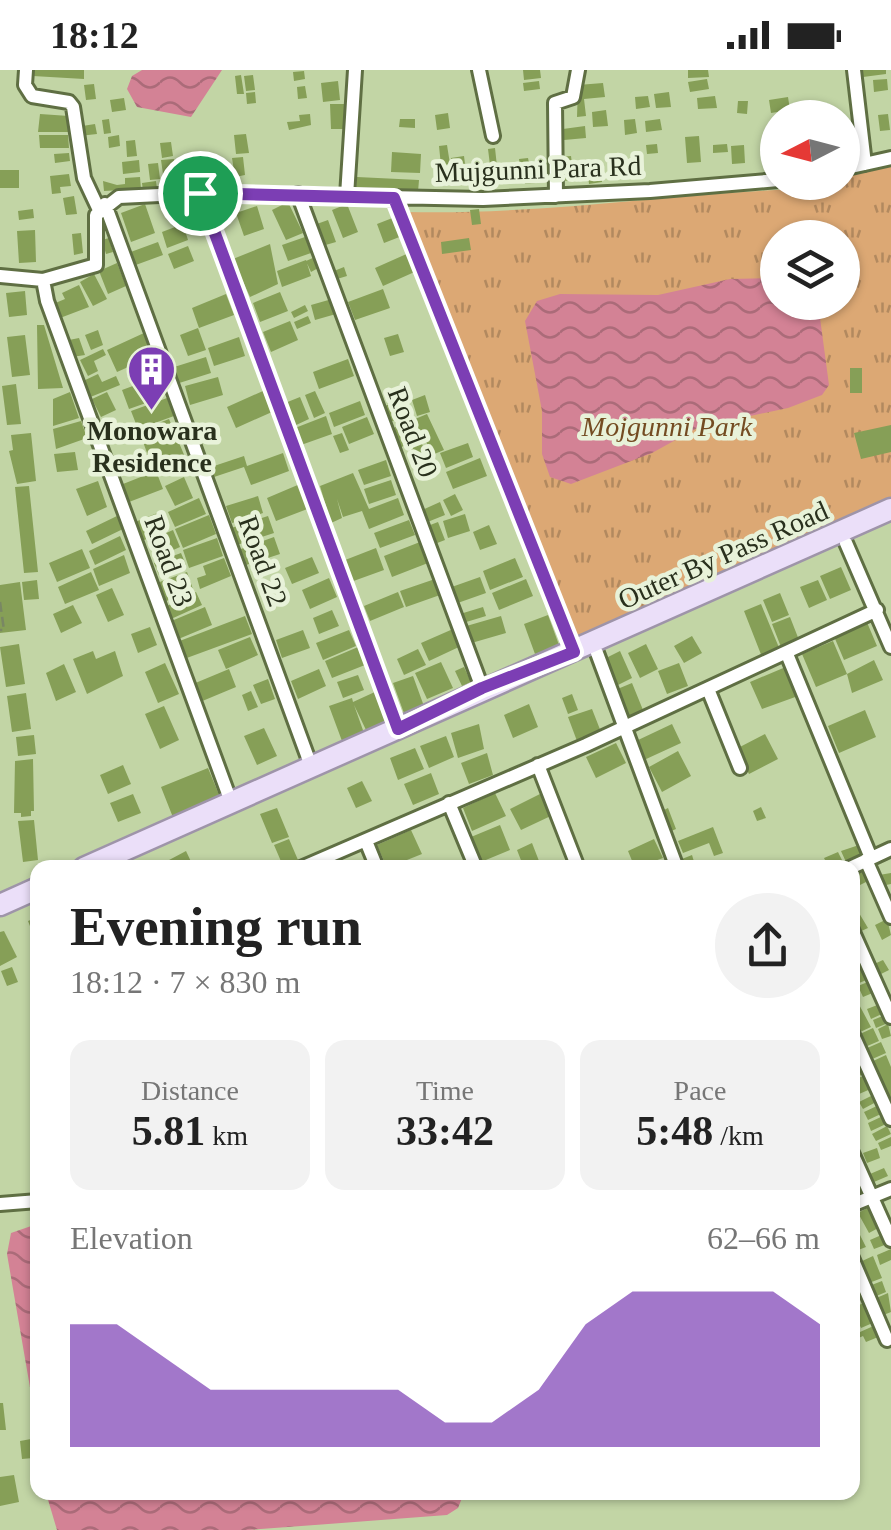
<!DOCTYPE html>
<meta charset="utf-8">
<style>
:root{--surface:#fff;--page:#f2f2f2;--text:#222;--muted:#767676;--accent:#7c3eb4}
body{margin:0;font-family:Georgia,serif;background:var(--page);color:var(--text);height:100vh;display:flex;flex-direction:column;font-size:38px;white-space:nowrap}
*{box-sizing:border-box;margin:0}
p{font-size:32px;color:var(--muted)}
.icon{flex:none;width:55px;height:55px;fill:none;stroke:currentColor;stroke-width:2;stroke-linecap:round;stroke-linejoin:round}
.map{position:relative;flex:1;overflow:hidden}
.drawer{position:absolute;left:30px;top:790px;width:830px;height:640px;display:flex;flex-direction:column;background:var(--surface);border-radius:20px;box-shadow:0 2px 8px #0004}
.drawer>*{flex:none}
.needle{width:65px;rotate:264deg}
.controls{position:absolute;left:760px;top:30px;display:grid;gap:20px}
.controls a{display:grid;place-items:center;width:100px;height:100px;border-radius:50%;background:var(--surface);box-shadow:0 2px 8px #0004;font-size:50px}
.pin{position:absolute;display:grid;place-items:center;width:85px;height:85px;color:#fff;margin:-42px;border:5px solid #fff;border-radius:50%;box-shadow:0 2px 10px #0007}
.round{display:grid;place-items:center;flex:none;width:105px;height:105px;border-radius:52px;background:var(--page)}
.head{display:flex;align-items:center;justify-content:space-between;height:170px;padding:0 40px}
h1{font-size:55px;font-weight:800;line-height:75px}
.stats{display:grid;grid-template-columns:repeat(3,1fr);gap:15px;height:170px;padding:10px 40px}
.stats div{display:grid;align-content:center;border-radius:20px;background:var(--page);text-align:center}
.stats b{font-size:42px;font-weight:800}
.stats small{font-size:28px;font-weight:400}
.stats p{font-size:28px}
.chart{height:280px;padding:20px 40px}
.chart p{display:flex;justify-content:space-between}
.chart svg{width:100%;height:180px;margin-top:10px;fill:var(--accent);opacity:.7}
.status{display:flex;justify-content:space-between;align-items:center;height:70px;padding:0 50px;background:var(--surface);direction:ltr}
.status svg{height:28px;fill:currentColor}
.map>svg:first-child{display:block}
.park{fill:url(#park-tufts);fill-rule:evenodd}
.water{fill:url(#water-waves)}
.building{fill:#869f57}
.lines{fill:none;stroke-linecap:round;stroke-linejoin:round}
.street-casing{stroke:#5f6f43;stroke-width:18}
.primary-casing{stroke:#9e94a9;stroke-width:25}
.path{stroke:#798764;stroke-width:2.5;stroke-dasharray:10 5;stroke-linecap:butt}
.street{stroke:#fff;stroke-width:12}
.primary{stroke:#ebdff9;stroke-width:20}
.route-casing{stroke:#fff;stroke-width:20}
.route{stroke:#7c3eb4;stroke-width:12}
.labels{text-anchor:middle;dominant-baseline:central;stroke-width:9;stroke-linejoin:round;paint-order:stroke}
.street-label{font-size:28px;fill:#29301d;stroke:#e8f2d9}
.park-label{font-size:28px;font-style:italic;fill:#744c22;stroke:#e8f2d9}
.poi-label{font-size:28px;font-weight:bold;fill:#29301d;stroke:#e8f2d9}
</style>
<div class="status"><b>18:12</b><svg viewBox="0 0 49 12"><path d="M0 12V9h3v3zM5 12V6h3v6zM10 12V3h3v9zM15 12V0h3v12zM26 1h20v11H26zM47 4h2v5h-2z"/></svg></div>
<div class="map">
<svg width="891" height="1460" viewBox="0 0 891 1460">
<defs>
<pattern id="park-tufts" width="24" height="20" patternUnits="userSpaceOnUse" patternTransform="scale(2.5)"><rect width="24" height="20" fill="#dca874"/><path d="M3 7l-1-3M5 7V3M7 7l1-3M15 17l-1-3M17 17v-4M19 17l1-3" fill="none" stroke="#b2895f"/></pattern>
<pattern id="water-waves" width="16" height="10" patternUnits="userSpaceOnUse" patternTransform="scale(2.5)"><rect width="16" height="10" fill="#d38295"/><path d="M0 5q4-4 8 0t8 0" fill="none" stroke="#ab6b79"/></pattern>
</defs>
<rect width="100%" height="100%" fill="#c2d5a5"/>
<path class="park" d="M 891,91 L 891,435 L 577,577 L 408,142 C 538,145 667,124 798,119 C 813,118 826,113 842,112 L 843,105 ZM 778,168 L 842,168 L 842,232 L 778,232 Z"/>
<path class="water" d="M 142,0 L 222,0 L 191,47 L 137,37 L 127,19 L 132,6 Z
M 777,208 L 778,232 L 818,233 L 829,315 L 822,325 L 788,338 L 699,357 L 652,383 L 571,414 L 550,407 L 542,384 L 542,341 L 525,251 L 537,231 L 560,224 L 658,225 L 730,209 Z
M 37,1154 L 38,1154 L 37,1358 L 7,1184 L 11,1163 Z
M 46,1423 L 46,1422 L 464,1423 L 458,1438 L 447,1445 L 249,1460 L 57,1460 Z"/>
<path class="building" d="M 33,0 L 84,0 L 84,9 L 33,6 Z
M 523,0 L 540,0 L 541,8 L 524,10 Z
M 688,0 L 708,0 L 709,7 L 688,8 Z
M 862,0 L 886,0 L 886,4 L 863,7 Z
M 304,1 L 305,9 L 294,11 L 293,2 Z
M 241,5 L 244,24 L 237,24 L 235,6 Z
M 253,5 L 255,20 L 246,21 L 244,6 Z
M 707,9 L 709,19 L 690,22 L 688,12 Z
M 887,9 L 888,20 L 874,22 L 873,10 Z
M 338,11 L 340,30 L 323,32 L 321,13 Z
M 539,11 L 540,19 L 524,21 L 523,13 Z
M 603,13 L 605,27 L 584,29 L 586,46 L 577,47 L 578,15 Z
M 94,14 L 96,29 L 86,30 L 84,15 Z
M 305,16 L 307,28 L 298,29 L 297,17 Z
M 255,22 L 256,33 L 247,34 L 246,23 Z
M 669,22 L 671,37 L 656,38 L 654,24 Z
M 648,26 L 650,37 L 636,39 L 635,27 Z
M 715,26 L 717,38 L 698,39 L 697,28 Z
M 788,27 L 790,40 L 771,43 L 769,30 Z
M 124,28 L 126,40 L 112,42 L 110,30 Z
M 738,31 L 748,31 L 747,44 L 737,43 Z
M 330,34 L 345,34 L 346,59 L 331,59 Z
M 606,40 L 608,56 L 593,57 L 592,42 Z
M 448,43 L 450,58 L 437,60 L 435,45 Z
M 40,44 L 69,46 L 69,62 L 38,62 Z
M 310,44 L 311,55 L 289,60 L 287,52 L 300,51 L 299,45 Z
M 888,44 L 890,60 L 880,61 L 878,45 Z
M 109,49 L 111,63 L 104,64 L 102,50 Z
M 400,49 L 415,49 L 415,58 L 399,57 Z
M 635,49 L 637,63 L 625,65 L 624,50 Z
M 660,49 L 662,60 L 646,62 L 645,51 Z
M 770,52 L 778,52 L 778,70 L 771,71 Z
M 95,54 L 97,64 L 79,66 L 76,57 Z
M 585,56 L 586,68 L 564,70 L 563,59 Z
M 246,64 L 249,83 L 236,84 L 234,65 Z
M 39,65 L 68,65 L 69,78 L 40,78 Z
M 119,65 L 120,76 L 109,78 L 108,67 Z
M 699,66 L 701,92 L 687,93 L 685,67 Z
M 135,70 L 137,86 L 127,87 L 126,71 Z
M 171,72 L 173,86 L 162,88 L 160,73 Z
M 657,74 L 658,83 L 647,84 L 646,75 Z
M 727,74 L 728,82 L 713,83 L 713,75 Z
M 447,75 L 450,94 L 441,96 L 439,76 Z
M 744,75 L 745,93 L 732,94 L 731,76 Z
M 495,78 L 499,115 L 482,117 L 479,97 L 490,95 L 488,79 Z
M 392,82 L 421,84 L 420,103 L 391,102 Z
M 69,83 L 70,91 L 55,93 L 54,84 Z
M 209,86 L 210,92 L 219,91 L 220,103 L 202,105 L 200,87 Z
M 464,86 L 465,94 L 452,95 L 451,88 Z
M 571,86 L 574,110 L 563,111 L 560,87 Z
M 243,87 L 245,105 L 235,107 L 232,88 Z
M 528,88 L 529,93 L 539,92 L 540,100 L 521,104 L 519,89 Z
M 174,89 L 175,103 L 163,104 L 161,90 Z
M 139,90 L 140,102 L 123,104 L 122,92 Z
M 158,93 L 160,109 L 150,110 L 148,94 Z
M 516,93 L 518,105 L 502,106 L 500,95 Z
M 475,94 L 479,118 L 471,120 L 468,95 Z
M 0,100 L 19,100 L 19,118 L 0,118 Z
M 601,102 L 602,112 L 589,114 L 588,104 Z
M 69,104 L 71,116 L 60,117 L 61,123 L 52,124 L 50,106 Z
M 179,104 L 181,117 L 165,119 L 164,105 Z
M 535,104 L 536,113 L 525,114 L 524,105 Z
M 140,107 L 141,119 L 104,121 L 103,111 L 117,115 L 125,114 L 125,108 Z
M 357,107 L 419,110 L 418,122 L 356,119 Z
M 218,108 L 219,118 L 195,121 L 194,110 Z
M 156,111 L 157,119 L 143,121 L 142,113 Z
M 74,126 L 77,144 L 66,145 L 63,128 Z
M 288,132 L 303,163 L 286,170 L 272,140 Z
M 145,134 L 155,163 L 131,172 L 121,143 Z
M 347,134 L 358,162 L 343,168 L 332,140 Z
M 257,136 L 264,159 L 244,166 L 236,143 Z
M 33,139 L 34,148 L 19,150 L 18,141 Z
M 479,139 L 481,154 L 472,155 L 470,140 Z
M 395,147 L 402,166 L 384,173 L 377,154 Z
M 328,150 L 336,172 L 322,176 L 314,155 Z
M 183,154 L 188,170 L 167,178 L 162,162 Z
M 35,160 L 36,192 L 19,193 L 17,161 Z
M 81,163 L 83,183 L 74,185 L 72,164 Z
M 305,167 L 311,183 L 288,191 L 282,175 Z
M 109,168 L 113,182 L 106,184 L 102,170 Z
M 469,168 L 471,180 L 442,184 L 441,172 Z
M 158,172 L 163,185 L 133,196 L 128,183 Z
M 270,174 L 278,214 L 250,227 L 233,189 Z
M 188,176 L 194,191 L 174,199 L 168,184 Z
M 411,182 L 419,200 L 383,216 L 375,198 Z
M 315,187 L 320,197 L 311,202 L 306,191 Z
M 306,190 L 311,206 L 282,217 L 277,201 Z
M 117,193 L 126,216 L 108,224 L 99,201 Z
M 344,197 L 347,206 L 337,209 L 334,201 Z
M 94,204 L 107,229 L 93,236 L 80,212 Z
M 79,215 L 89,237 L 60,248 L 53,234 L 65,229 L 62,223 Z
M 383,219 L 390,238 L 355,250 L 348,232 Z
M 25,221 L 27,245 L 9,247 L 6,223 Z
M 280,222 L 288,241 L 260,252 L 253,233 Z
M 226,224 L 234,245 L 199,258 L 192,238 Z
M 332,229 L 336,244 L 315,250 L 311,235 Z
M 305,235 L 308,241 L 294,248 L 291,242 Z
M 308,246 L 311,253 L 297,259 L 294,252 Z
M 290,251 L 298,270 L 271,282 L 263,262 Z
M 37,255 L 44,255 L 63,318 L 38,319 Z
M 198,258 L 206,280 L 188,286 L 180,265 Z
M 98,260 L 103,275 L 91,280 L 85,265 Z
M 144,263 L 160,299 L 141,307 L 135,294 L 117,302 L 107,280 Z
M 398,264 L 404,282 L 390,286 L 384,268 Z
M 25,265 L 30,305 L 12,307 L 7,267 Z
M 239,267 L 245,286 L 214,296 L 208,278 Z
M 79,268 L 85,285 L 72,287 L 69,270 Z
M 103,279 L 106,285 L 94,291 L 98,301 L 88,306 L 80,290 Z
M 206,287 L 211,303 L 176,314 L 171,298 Z
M 348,289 L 354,306 L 319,319 L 313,302 Z
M 850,298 L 862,298 L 862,323 L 850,323 Z
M 98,304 L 102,312 L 116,306 L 120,315 L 88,328 L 81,312 Z
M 157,307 L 163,327 L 129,339 L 122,320 Z
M 218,307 L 223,325 L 190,335 L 185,316 Z
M 16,314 L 21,354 L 7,355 L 2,316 Z
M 263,321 L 272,342 L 236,358 L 227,337 Z
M 315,321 L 325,343 L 314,348 L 305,325 Z
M 70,322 L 79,348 L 53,356 L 53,329 Z
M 107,322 L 116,340 L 101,347 L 92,329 Z
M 425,325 L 430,342 L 417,346 L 412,330 Z
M 300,327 L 309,349 L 294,356 L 285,333 Z
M 167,328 L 174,346 L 138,359 L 131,341 Z
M 401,330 L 407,346 L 387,353 L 382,337 Z
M 360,331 L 365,345 L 334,357 L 329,343 Z
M 427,344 L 444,380 L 432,385 L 424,367 L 420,369 L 426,384 L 413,389 L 407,374 L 400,378 L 391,359 Z
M 326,346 L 332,364 L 301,375 L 295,358 Z
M 367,347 L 374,364 L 349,374 L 342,357 Z
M 169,349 L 185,387 L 153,399 L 139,361 Z
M 81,351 L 87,368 L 56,379 L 53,359 Z
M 891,355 L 891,382 L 861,389 L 854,363 Z
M 31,363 L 36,411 L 17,414 L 9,381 L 13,380 L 11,365 Z
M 342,363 L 349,380 L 340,383 L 333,366 Z
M 468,373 L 473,387 L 446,398 L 440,383 Z
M 75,382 L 78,400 L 57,402 L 54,384 Z
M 283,383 L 289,401 L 251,415 L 244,397 L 211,408 L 208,398 L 244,386 L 247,396 Z
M 480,388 L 487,406 L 453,419 L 446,402 Z
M 386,390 L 391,406 L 364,415 L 358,400 Z
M 156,401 L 163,419 L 129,432 L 123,414 Z
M 353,403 L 369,439 L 398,428 L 404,445 L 369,459 L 362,441 L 343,447 L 337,429 L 342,448 L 331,453 L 320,416 Z
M 184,407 L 193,428 L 175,436 L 165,416 Z
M 391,410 L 396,425 L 369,434 L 364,419 Z
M 98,411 L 107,437 L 87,446 L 76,419 Z
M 300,414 L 310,438 L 276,451 L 267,428 Z
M 29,416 L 38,502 L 24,503 L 15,417 Z
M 455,424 L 463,440 L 451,446 L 443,430 Z
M 258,426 L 263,443 L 232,453 L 226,436 Z
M 199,428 L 206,444 L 175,457 L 168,442 Z
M 440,432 L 445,445 L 425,453 L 420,441 Z
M 160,442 L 167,460 L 142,471 L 135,452 Z
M 465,444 L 470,461 L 448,468 L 443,451 Z
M 209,445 L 216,464 L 183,478 L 175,459 Z
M 117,446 L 123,459 L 92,474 L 86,461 Z
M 268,446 L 274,463 L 234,476 L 228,459 Z
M 409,450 L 415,465 L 380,478 L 374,463 Z
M 438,452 L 445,470 L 432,475 L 425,457 Z
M 489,455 L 497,474 L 480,480 L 473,462 Z
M 173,460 L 180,477 L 162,485 L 155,468 Z
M 120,466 L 126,480 L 95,495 L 89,481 Z
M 274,467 L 280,484 L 243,496 L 238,480 Z
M 217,468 L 223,486 L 189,498 L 183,480 Z
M 420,472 L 428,493 L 392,507 L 384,486 Z
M 376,478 L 384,500 L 348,513 L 340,492 Z
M 82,479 L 90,498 L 57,512 L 49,493 Z
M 181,483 L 186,495 L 159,505 L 154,493 Z
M 124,485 L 130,503 L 99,516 L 93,499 Z
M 312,487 L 319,503 L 292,514 L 285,498 Z
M 224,488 L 231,506 L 200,519 L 197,508 L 206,505 L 203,496 Z
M 515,488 L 523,507 L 490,520 L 483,501 Z
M 841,497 L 851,520 L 830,529 L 820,506 Z
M 91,502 L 99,520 L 65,534 L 58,517 Z
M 187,502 L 194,522 L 163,532 L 157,513 Z
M 480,507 L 486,523 L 452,535 L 446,519 Z
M 329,508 L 337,527 L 310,539 L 302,520 Z
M 435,509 L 440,525 L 406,537 L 400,521 Z
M 526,509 L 533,526 L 499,540 L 492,523 Z
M 37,510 L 39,529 L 24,530 L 22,512 Z
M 818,510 L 827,530 L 809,538 L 800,517 Z
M 20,512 L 26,560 L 0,563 L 0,515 Z
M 112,518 L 124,545 L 108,552 L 96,525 Z
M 196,522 L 202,535 L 171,549 L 165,537 Z
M 398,522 L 404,537 L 370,551 L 364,536 Z
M 780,523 L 789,545 L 772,552 L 763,530 Z
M 761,534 L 780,580 L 762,587 L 744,541 Z
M 73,535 L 82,553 L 61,563 L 53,544 Z
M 205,537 L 212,555 L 176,570 L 169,552 Z
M 483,537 L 486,546 L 463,553 L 460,544 Z
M 332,540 L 339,556 L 319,564 L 313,548 Z
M 548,545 L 559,575 L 535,584 L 524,554 Z
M 245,546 L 252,564 L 184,589 L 177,572 Z
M 501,546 L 506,563 L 468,574 L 463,557 Z
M 790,547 L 799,570 L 781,577 L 772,554 Z
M 866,550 L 877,576 L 844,590 L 833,564 Z
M 150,557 L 157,575 L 138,583 L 131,564 Z
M 453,559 L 461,576 L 429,591 L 421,573 Z
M 303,560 L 310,578 L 282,588 L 276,570 Z
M 349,560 L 356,576 L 323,590 L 316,573 Z
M 692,566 L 702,583 L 684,593 L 674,576 Z
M 250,567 L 258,585 L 226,599 L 218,580 Z
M 833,571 L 847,604 L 816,617 L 802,584 Z
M 19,574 L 25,614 L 6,617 L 0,577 Z
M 646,574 L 658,599 L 640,608 L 628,583 Z
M 358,577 L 365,595 L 332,608 L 325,591 Z
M 418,579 L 426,595 L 404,605 L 397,589 Z
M 93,581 L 96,589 L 115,581 L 123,606 L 87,624 L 73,589 Z
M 620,581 L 632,608 L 616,616 L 604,589 Z
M 874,590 L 883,610 L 852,623 L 847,604 Z
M 441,592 L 453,618 L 427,629 L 415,603 Z
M 165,593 L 179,624 L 158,633 L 145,602 Z
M 679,593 L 688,616 L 667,624 L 658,601 Z
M 64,594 L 76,622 L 56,631 L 46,603 Z
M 788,596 L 798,626 L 762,639 L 750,612 Z
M 464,597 L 471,612 L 462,616 L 455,601 Z
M 229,599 L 236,617 L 200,632 L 193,614 Z
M 319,599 L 326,616 L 298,629 L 291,611 Z
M 358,605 L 364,620 L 343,628 L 337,612 Z
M 413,606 L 425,639 L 405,646 L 393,613 Z
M 268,609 L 275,629 L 261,634 L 253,615 Z
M 632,613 L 643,640 L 627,647 L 615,620 Z
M 251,621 L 258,637 L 248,641 L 242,625 Z
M 377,621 L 389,649 L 366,660 L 354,635 L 364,663 L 342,671 L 329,636 L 352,628 L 353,632 Z
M 26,623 L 31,659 L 12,662 L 7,626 Z
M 572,624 L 578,640 L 568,644 L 562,628 Z
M 529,634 L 538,657 L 513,668 L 504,645 Z
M 164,636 L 179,670 L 160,679 L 145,644 Z
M 592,639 L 601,662 L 577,671 L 568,647 Z
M 865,640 L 876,667 L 839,683 L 828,656 Z
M 479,654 L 484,679 L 458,688 L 451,663 Z
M 672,654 L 681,673 L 644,690 L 636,671 Z
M 264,658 L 277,686 L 257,695 L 244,666 Z
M 765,664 L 778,689 L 749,704 L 736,679 Z
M 34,665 L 36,684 L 18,686 L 16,667 Z
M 446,666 L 454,687 L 429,698 L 420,676 Z
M 616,673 L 626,693 L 596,708 L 586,687 Z
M 415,678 L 424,699 L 398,710 L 390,688 Z
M 678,681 L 691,706 L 662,722 L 649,697 Z
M 487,683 L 493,705 L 469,714 L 461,693 Z
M 33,689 L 34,741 L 31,741 L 31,746 L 21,747 L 21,743 L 14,743 L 15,691 Z
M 123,695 L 131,714 L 108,724 L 100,705 Z
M 208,698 L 222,732 L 174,750 L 161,717 Z
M 431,703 L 439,724 L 413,735 L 404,714 Z
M 362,711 L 372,731 L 356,738 L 347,718 Z
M 544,722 L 555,744 L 521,760 L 510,739 Z
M 495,723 L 506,746 L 472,761 L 463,738 Z
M 133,724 L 141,743 L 118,752 L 110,733 Z
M 761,737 L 766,748 L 757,751 L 753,741 Z
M 277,738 L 289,767 L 272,773 L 260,744 Z
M 668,738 L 676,759 L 669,762 L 660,742 Z
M 34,750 L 38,790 L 23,792 L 18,751 Z
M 500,755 L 510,780 L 481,792 L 471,767 Z
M 713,757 L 723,783 L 714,786 L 709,773 L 683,783 L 678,771 Z
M 411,760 L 422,784 L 387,798 L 377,775 Z
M 289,769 L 298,790 L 283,796 L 274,775 Z
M 654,769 L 663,788 L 635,798 L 628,781 Z
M 532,773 L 539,791 L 524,798 L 517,780 Z
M 862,774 L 866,784 L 846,792 L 841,781 Z
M 186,781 L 194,798 L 154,798 Z
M 838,782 L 844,794 L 829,798 L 824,788 Z
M 692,785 L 695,795 L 686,798 L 682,789 Z
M 864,801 L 868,811 L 858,816 L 854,806 Z
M 891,803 L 891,814 L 881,816 L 879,805 Z
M 859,843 L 868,858 L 857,863 L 852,845 Z
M 38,847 L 38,874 L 37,874 L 28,851 Z
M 887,849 L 891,865 L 882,870 L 875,855 Z
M 4,861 L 17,887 L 0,896 L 0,862 Z
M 883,890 L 889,900 L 877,906 L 872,895 Z
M 863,896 L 869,909 L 854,915 L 852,900 Z
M 12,897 L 18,912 L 7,916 L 1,901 Z
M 870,911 L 875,922 L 863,927 L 858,916 Z
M 855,927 L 871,957 L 858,963 L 852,951 L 852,928 Z
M 880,934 L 884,943 L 871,949 L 867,939 Z
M 885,945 L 888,953 L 876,958 L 873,950 Z
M 888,954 L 891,966 L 882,969 L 878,959 Z
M 873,958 L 879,971 L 865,977 L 860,964 Z
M 881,972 L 886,983 L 870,990 L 865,979 Z
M 886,985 L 891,997 L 891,1032 L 871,992 Z
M 859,988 L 866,1003 L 852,1009 L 852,991 Z
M 866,1005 L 873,1018 L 859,1024 L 853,1010 Z
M 875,1024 L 878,1031 L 863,1039 L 859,1032 Z
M 879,1035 L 883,1043 L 868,1050 L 864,1042 Z
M 883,1046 L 886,1054 L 871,1061 L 868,1053 Z
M 887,1056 L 891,1064 L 876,1071 L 872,1064 Z
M 891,1067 L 891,1076 L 881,1080 L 878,1073 Z
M 877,1078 L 880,1088 L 867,1093 L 863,1083 Z
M 852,1096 L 864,1123 L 854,1127 L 852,1124 Z
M 884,1098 L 888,1106 L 874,1112 L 870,1104 Z
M 871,1136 L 882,1156 L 869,1163 L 858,1143 Z
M 886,1163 L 890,1173 L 874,1179 L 870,1170 Z
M 860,1165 L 866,1177 L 853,1182 L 852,1168 Z
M 891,1179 L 891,1190 L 880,1195 L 877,1185 Z
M 873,1186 L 882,1208 L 869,1213 L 860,1192 Z
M 882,1211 L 886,1222 L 874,1227 L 869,1216 Z
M 888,1223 L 891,1242 L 881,1246 L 874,1229 Z
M 866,1232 L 875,1252 L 861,1258 L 852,1238 Z
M 852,1245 L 860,1262 L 878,1254 L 883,1265 L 866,1272 L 863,1266 L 852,1271 Z
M 0,1333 L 3,1333 L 6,1360 L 0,1360 Z
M 31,1369 L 33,1388 L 22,1389 L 20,1371 Z
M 14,1405 L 19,1432 L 0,1436 L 0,1407 Z"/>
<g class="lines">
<defs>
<path id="street" d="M 26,0 L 25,15 L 32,26 L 69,32 L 73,37 L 84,108 L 99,140
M 479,0 L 493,66
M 854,0 L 865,94
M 842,99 L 891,88
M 200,123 L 398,659
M 298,124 L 482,618
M 347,126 L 355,0
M 556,126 L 555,33 L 573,27 L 578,0
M 394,129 L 574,582
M 105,134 L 311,696
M 0,206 L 43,210 L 96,195 L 96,145 L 119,127 L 200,123 L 483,129 L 650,121 L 778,110
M 43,210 L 47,231 L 231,732
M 846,473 L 891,577
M 597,583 L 677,798
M 787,584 L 871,788
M 708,619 L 740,698
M 538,695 L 578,798
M 449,733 L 476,798
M 366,771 L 377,798
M 866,790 L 891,847
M 301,798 L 586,675 L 877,540
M 850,798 L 891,779
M 852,860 L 891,947
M 852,963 L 891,1049
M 852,1083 L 891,1170
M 0,1134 L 38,1131
M 852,1135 L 891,1119
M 852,1188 L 887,1270"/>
<path id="primary" d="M 84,798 L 891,439
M 0,835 L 38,818"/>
</defs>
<use href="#street" class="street-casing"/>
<use href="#primary" class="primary-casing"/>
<path class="path" d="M 0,532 L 4,560 L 0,560"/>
<use href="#street" class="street"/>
<use href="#primary" class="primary"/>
</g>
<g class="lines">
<defs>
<path id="route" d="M 200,123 L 394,128 L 574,582 L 482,618 L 398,659 Z"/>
</defs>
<use href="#route" class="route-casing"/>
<use href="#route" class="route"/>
</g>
<defs>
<symbol id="building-pin" viewBox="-11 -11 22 30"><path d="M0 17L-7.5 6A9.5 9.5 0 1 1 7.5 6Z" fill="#7c3eb4" stroke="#e8f2d9"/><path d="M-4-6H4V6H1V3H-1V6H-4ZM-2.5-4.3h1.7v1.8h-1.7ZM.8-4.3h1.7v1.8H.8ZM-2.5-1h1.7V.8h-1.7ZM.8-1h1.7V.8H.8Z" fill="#fff"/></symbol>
</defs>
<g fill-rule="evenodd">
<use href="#building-pin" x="124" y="272" width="55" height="75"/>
</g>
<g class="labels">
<g class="street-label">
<text transform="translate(538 99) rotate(-2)">Mujgunni Para Rd</text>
<text transform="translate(413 362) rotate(69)">Road 20</text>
<text transform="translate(723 485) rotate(-24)">Outer By Pass Road</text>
<text transform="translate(169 491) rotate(70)">Road 23</text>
<text transform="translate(263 491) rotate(70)">Road 22</text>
</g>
<g class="park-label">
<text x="667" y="356">Mojgunni Park</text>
</g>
<g class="poi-label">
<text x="152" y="360">Monowara<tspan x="152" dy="32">Residence</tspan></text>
</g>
</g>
</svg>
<div class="controls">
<a><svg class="needle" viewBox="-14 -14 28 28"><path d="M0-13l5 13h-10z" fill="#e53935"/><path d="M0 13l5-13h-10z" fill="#767676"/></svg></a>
<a><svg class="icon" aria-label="layers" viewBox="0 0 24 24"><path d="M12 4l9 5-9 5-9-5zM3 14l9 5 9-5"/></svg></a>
</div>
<div class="pin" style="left:200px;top:123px;background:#1e9e55"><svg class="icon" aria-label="arrive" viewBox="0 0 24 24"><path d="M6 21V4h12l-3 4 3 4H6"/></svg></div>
<section class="drawer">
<div class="head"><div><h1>Evening run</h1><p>18:12 · 7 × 830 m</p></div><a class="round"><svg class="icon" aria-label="share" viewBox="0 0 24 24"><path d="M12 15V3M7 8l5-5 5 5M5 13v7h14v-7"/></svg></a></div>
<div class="stats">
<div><p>Distance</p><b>5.81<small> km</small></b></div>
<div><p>Time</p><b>33:42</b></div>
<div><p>Pace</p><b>5:48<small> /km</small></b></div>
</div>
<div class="chart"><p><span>Elevation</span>62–66 m</p>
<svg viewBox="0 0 160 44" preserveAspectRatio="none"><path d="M0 44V14L10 14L20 22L30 30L40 30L50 30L60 30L70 30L80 38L90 38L100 30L110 14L120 6L130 6L140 6L150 6L160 14V44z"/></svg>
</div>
</section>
</div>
